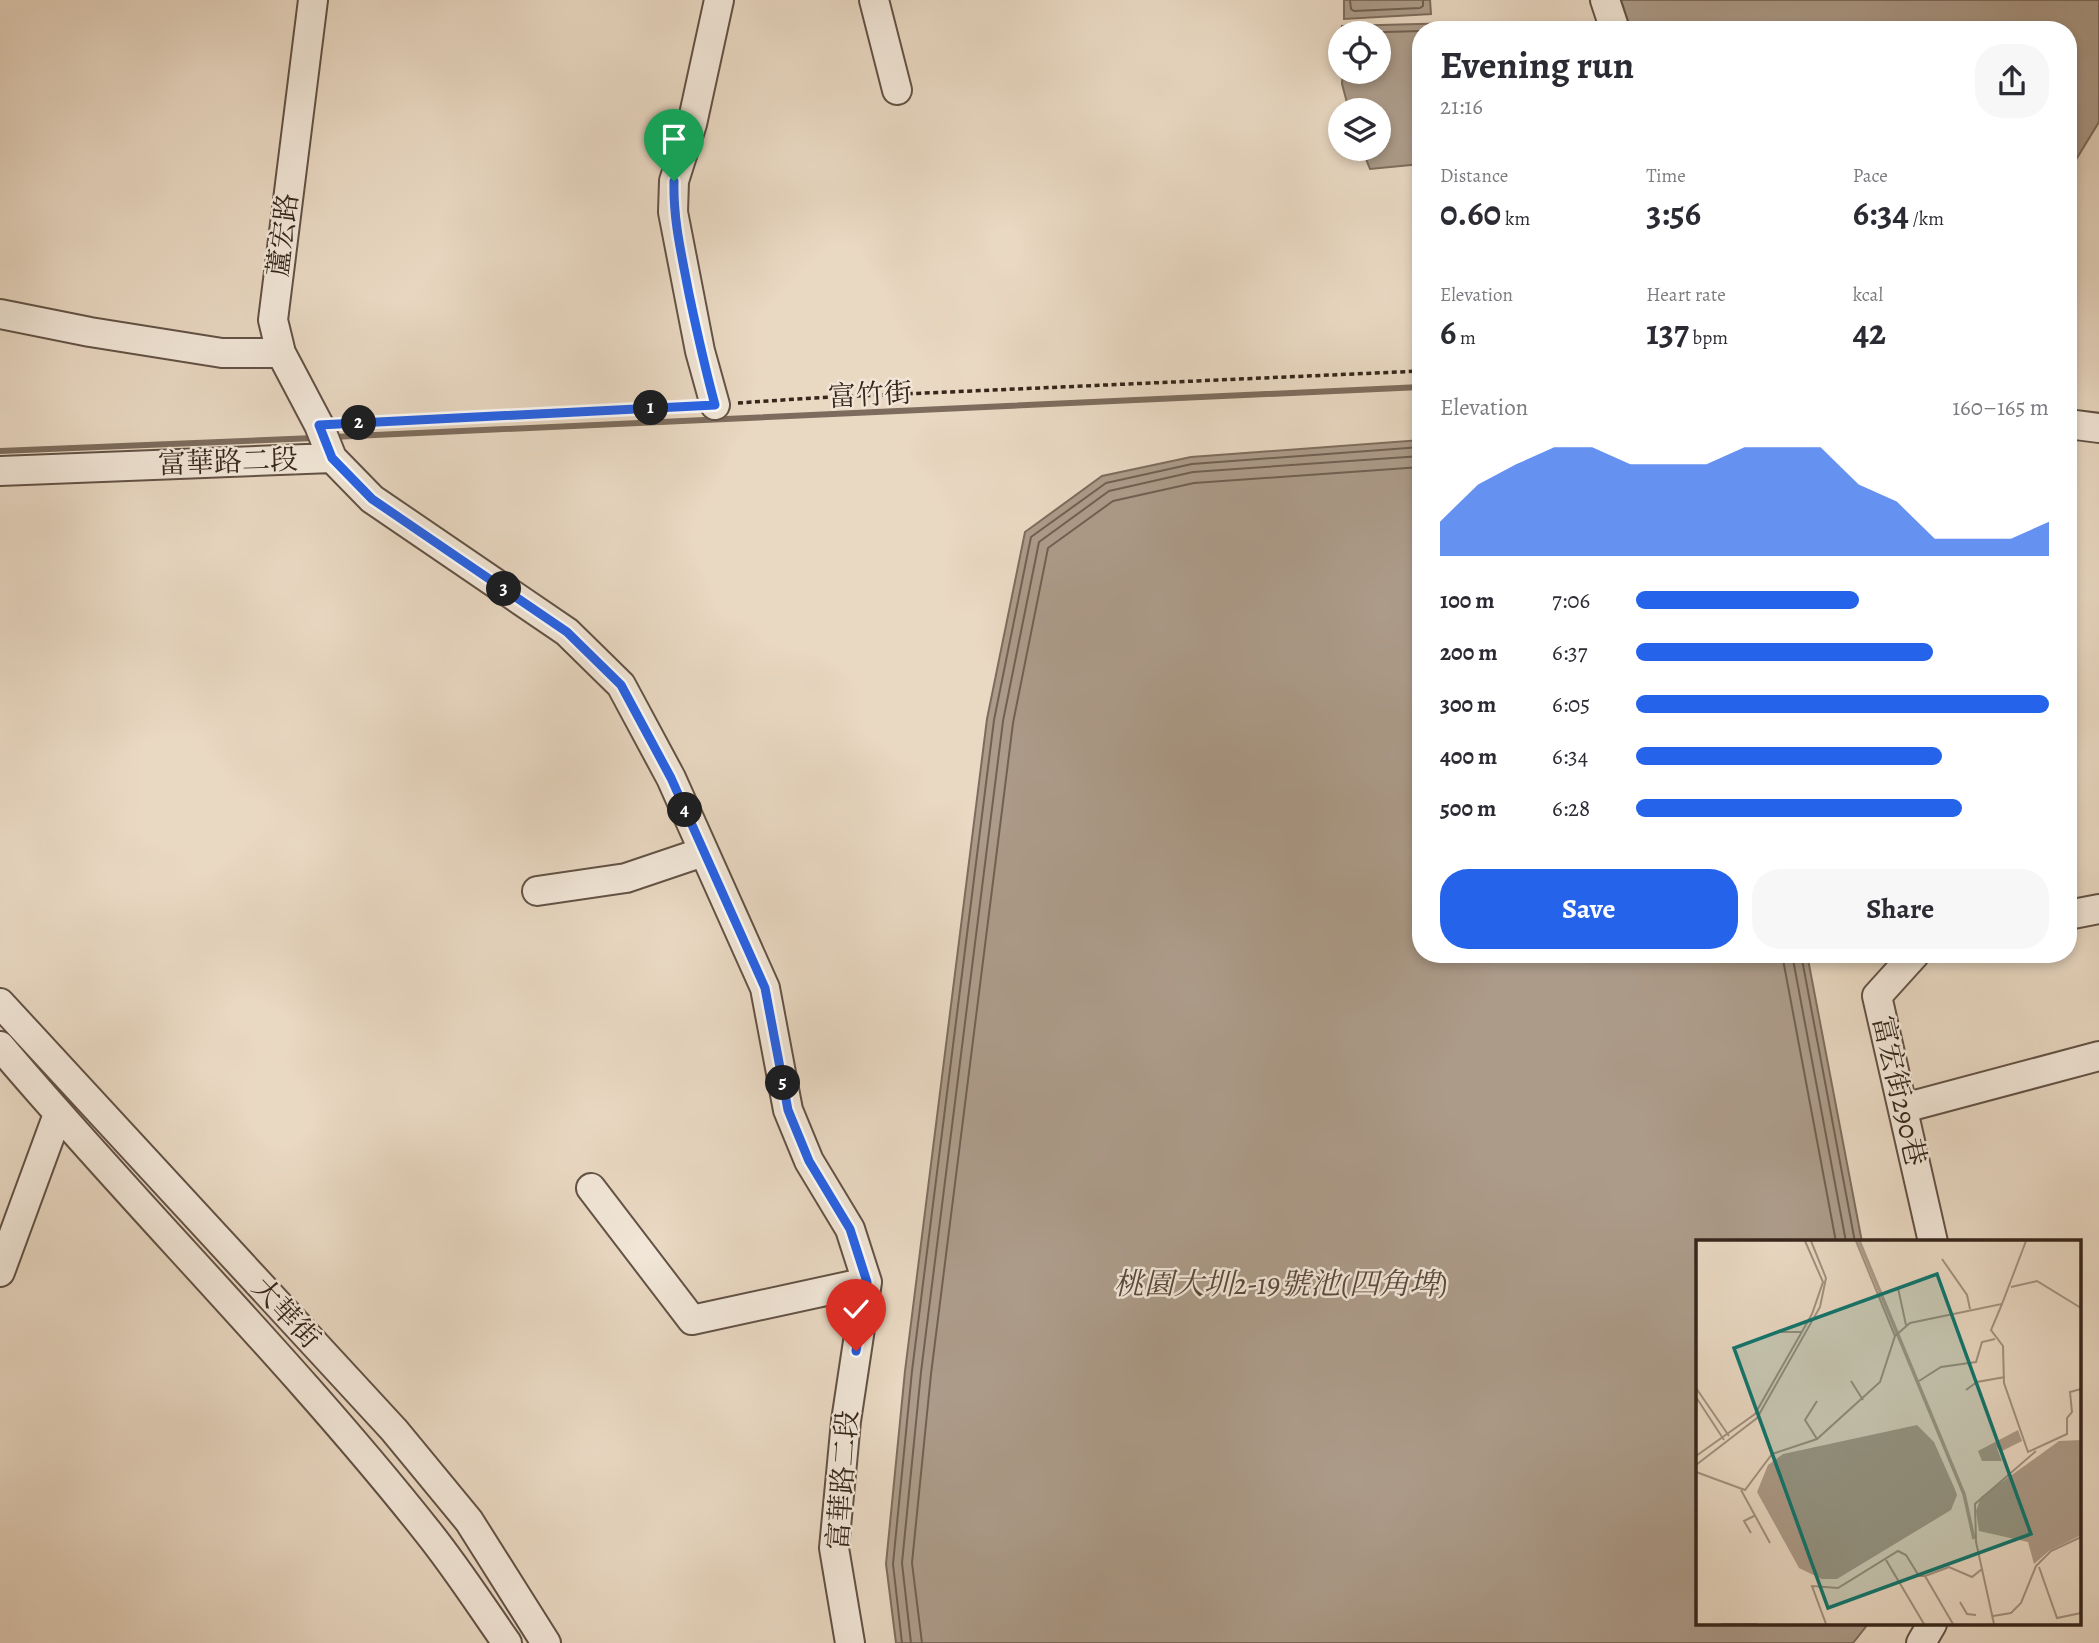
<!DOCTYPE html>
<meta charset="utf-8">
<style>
:root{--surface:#fff;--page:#f7f7f7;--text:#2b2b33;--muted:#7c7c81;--accent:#2563eb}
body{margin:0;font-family:Alegreya,"Noto Serif TC",serif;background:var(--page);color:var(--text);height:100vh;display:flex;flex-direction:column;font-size:26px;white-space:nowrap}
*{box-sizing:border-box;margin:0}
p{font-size:23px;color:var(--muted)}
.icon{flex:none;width:38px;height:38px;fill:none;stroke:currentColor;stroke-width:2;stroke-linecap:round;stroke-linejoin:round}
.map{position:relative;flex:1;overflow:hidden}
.drawer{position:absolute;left:1412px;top:21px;width:665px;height:942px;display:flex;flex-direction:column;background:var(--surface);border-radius:28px;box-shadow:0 4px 10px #0003}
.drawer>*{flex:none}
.fabs{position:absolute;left:1328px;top:21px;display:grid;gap:14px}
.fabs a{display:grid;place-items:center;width:63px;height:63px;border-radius:50%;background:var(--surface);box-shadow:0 4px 10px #0003;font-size:35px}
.pin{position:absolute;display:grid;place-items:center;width:60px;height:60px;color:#fff;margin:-72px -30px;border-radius:50% 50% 50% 0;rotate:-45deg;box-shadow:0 0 7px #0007}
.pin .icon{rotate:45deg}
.km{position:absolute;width:35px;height:35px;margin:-18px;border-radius:50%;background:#222;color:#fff;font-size:19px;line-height:35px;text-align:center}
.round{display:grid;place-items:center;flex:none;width:74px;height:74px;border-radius:28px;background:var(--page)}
.headline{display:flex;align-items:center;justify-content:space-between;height:119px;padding:0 28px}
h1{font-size:38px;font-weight:700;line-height:52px}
.figures{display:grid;grid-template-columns:repeat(3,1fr);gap:10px;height:119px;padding:7px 28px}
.figures div{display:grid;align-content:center}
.figures b{font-size:35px;font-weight:700}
.figures small{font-size:19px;font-weight:400}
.figures p{font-size:19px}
.chart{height:196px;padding:14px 28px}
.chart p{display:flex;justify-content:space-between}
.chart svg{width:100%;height:126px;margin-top:7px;fill:var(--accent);opacity:.7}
.button{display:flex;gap:14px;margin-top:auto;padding:14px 28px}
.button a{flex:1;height:80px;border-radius:28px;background:var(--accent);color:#fff;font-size:28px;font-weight:700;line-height:80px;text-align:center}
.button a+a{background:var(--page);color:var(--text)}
ul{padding:0 28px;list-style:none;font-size:23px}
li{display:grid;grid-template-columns:112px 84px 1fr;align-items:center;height:52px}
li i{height:18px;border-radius:9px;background:var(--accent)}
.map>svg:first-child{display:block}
.water{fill:#ac9b89;stroke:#7d6c5d;stroke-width:2}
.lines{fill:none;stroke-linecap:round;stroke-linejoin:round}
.shore{stroke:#716052;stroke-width:2}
.stream{stroke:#7d6c5d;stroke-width:6}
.minor-casing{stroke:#635245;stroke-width:32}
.path{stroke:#36261b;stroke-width:3.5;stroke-dasharray:5 3.5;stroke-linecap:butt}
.minor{stroke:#f1e6d7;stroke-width:28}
.route-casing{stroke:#fff;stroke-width:14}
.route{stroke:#2563eb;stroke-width:9}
.labels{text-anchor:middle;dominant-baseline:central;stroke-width:5;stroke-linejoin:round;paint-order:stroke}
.street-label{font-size:28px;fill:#36261b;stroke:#f1e6d7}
.water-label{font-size:30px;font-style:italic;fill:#59493c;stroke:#f1e6d7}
.inset-river{fill:none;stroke:#ac9b89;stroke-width:3.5}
.inset-road{fill:none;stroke:#a1917f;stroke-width:2}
.view{fill:#0f766e;fill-opacity:0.15;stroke:#0f766e;stroke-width:3.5}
.inset-edge{fill:none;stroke:#36261b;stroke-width:3.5}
</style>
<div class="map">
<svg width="2099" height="1643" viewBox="0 0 2099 1643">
<rect width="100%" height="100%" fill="#e9d8c2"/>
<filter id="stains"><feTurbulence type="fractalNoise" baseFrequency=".00286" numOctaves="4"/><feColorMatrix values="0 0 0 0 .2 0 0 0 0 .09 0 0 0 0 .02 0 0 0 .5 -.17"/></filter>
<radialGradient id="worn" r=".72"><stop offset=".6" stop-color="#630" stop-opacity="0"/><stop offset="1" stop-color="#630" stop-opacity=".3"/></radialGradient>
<path class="water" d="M 1344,0 L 1430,0 L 1431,14 L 1344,19 Z
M 1621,0 L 2099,0 L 2099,122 L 2069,171 L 2068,30 L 1631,30 Z
M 1496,22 L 1495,30 L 1421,30 L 1421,164 L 1370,169 L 1362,149 L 1379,149 L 1379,110 L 1349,110 L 1342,84 L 1343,72 L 1379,72 L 1379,33 L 1343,33 L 1342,26 Z
M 1421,440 L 1421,954 L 1807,954 L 1862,1242 L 1698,1242 L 1698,1624 L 1868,1624 L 1853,1643 L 896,1643 L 886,1564 L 905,1371 L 987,719 L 1025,532 L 1102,476 L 1191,457 Z"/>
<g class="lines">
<path class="shore" d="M 1350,0 L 1351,9 L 1354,11 L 1420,8 L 1423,6 L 1423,0
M 1350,33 L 1421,31
M 1782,954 L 1836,1242
M 1792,954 L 1846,1242
M 1801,954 L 1855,1242
M 902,1643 L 893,1564 L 912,1371 L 994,720 L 1031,537 L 1106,483 L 1192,464 L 1421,447
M 911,1643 L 902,1563 L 921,1372 L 1003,721 L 1039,542 L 1109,491 L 1193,472 L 1421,456
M 922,1643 L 912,1563 L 931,1374 L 1013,723 L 1048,548 L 1113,501 L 1194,483 L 1421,467"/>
<path class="stream" d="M 332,437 L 1421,387
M 0,451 L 314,438"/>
<defs>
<path id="minor" d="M 313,0 L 273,320 L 281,353 L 319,425 L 332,458
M 874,0 L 897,90
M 1605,0 L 1615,30
M 0,314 L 90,332 L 222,353 L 281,353
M 715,405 L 700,351 L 673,212 L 674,181 L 692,124 L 719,0
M 2068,424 L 2099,428
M 0,471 L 332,458 L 372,499 L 567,632 L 621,685 L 671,778 L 765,988 L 788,1110 L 809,1161 L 850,1229 L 867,1282 L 846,1421 L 834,1548 L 850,1643
M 537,891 L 626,878 L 703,852
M 2068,915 L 2099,909
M 1915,954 L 1877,996 L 1933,1242
M 0,1003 L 394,1430 L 469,1521 L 546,1643
M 0,1046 C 139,1210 293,1362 427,1531 C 456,1567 481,1606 507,1643
M 1904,1108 L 2099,1056
M 591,1188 L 692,1320 L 867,1282
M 0,1272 L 58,1114
M 1921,1643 L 1932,1624"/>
</defs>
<use href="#minor" class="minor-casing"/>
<path class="path" d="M 738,403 L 813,398 L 1421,371
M 343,424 L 692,406"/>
<use href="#minor" class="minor"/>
</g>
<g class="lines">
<defs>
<path id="route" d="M 674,181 C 673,221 682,256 689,294 C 697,332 705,368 715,405 L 319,425 L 332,458 L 372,499 L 567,632 L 621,685 L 671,778 L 765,988 L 788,1110 L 809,1161 L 850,1229 L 867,1282 L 856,1351"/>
</defs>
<use href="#route" class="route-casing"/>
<use href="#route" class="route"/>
</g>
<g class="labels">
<g class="street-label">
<text transform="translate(283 235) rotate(-83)">蘆宏路</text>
<text transform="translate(870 395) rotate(-3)">富竹街</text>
<text transform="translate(228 462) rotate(-2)">富華路二段</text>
<text transform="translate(1899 1091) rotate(77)">富宏街290巷</text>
<text transform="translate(286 1313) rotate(47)">大華街</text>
<text transform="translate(843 1480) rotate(-86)">富華路二段</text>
</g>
<g class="water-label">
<text x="1281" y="1284">桃園大圳2-19號池(四角埤)</text>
</g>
</g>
<g transform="translate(1696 1240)">
<rect width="385" height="385" fill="#e9d8c2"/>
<path d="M 221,185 L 238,202 L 258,247 L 261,255 L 255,270 L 141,339 L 126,339 L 103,328 L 61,252 L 72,225 L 87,214 ZM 322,190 L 326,201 L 304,212 L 300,206 L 306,221 L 286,221 L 282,211 ZM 385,200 L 385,295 L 353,311 L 338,324 L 332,302 L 283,291 L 280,271 L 285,257 L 363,201 Z" fill="#ac9b89"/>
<path class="inset-river" d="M 163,1 L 268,254 L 278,299"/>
<path class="inset-road" d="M 246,19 L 271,55 L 274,69M 315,47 L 341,41 L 385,68M 202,48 L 210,85M 306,64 L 295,90 L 307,106 L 308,143 L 332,212 L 371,194 L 371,178 L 376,172 L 374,152 L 385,149M 82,92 L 106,92M 199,96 L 214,83 L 306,64 L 330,1M 155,141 L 167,160M 223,141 L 245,127 L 280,122 L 286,102 L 299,99M 0,148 L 33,196M 270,150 L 281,142 L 309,137M 0,157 L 28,200M 121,161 L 109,180 L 121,199M 0,216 L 59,174 L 116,74 L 127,42 L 109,1M 0,225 L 61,178 L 124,67 L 130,38 L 115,1M 0,232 L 49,250 L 76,214 L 121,199 L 184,142 L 199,96 L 160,1M 45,250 L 74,303M 55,293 L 48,281 L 58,276M 190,320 L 228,384M 343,327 L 361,378 L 385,373M 229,336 L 253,327 L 276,337 L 286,329M 264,362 L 271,374 L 280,375M 297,376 L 315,373 L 325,363 L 340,326 L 355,311 L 385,297M 25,384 L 61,384M 130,384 L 116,346 L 142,348 L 202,311 L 210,315 L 223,336 L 229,336 L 257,384M 298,384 L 280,302 L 279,264 L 340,211"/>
<path class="view" d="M 241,34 L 335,294 L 132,368 L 38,108 Z"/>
<rect width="385" height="385" class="inset-edge"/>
</g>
<rect width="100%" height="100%" filter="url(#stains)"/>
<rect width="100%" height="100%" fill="url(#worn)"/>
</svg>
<div class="fabs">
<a><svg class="icon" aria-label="locate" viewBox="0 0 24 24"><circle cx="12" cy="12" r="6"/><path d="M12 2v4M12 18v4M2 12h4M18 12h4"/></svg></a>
<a><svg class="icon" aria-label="layers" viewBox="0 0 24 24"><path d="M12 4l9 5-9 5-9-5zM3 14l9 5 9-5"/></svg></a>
</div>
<div class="pin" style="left:674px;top:181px;background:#1e9e55"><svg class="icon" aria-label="arrive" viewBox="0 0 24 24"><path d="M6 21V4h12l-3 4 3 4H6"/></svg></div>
<div class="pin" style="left:856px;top:1351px;background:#d93025"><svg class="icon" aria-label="check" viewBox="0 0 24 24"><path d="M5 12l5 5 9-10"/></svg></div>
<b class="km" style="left:651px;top:408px">1</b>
<b class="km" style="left:359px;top:423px">2</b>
<b class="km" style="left:504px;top:589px">3</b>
<b class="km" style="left:685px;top:810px">4</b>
<b class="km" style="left:783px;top:1083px">5</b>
<section class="drawer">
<div class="headline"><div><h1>Evening run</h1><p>21:16</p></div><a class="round"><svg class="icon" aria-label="share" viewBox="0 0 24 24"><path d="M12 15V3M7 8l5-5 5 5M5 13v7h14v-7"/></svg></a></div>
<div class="figures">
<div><p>Distance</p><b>0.60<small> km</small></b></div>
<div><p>Time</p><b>3:56</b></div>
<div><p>Pace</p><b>6:34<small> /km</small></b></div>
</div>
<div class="figures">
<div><p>Elevation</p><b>6<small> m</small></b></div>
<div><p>Heart rate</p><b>137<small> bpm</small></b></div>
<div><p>kcal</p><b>42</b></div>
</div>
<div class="chart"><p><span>Elevation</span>160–165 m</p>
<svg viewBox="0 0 160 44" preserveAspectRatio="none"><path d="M0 44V32L10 19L20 12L30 6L40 6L50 12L60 12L70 12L80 6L90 6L100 6L110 19L120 25L130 38L140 38L150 38L160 32V44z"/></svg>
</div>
<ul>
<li><b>100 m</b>7:06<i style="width:54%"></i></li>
<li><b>200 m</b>6:37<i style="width:72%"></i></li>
<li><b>300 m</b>6:05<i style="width:100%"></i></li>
<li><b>400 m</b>6:34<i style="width:74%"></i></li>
<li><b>500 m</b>6:28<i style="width:79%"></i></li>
</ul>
<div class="button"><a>Save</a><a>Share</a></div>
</section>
</div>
